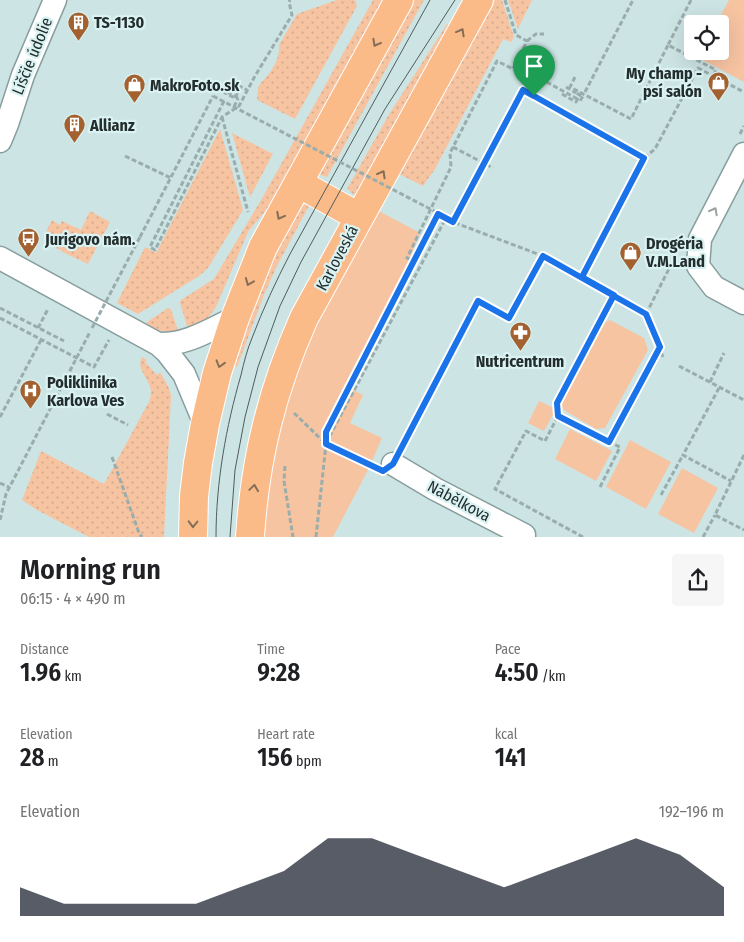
<!DOCTYPE html>
<meta charset="utf-8">
<style>
:root{--surface:#fff;--page:#f6f6f6;--text:#202124;--muted:#757577;--accent:#111827}
body{margin:0;font-family:"Fira Sans Condensed",sans-serif;background:var(--page);color:var(--text);height:100vh;display:flex;flex-direction:column;font-size:19px;white-space:nowrap}
*{box-sizing:border-box;margin:0}
p{font-size:16px;color:var(--muted)}
.icon{flex:none;width:28px;height:28px;fill:none;stroke:currentColor;stroke-width:2;stroke-linecap:round;stroke-linejoin:round}
.map{position:relative;height:537px;overflow:hidden}
.details{display:flex;flex-direction:column;background:var(--surface);flex:1}
.details>*{flex:none}
.buttons{position:absolute;left:684px;top:15px;display:grid;gap:10px}
.buttons a{display:grid;place-items:center;width:45px;height:45px;border-radius:5px;background:var(--surface);box-shadow:0 5px 20px #0002;font-size:25px}
.pin{position:absolute;display:grid;place-items:center;width:42px;height:42px;color:#fff;margin:-51px -21px;border-radius:50% 50% 50% 0;rotate:-45deg;box-shadow:0 0 5px #0007}
.pin .icon{rotate:45deg}
.round{display:grid;place-items:center;flex:none;width:52px;height:52px;border-radius:5px;background:var(--page)}
.head{display:flex;align-items:center;justify-content:space-between;height:85px;padding:0 20px}
h1{font-size:28px;font-weight:600;line-height:38px}
.figures{display:grid;grid-template-columns:repeat(3,1fr);gap:8px;height:85px;padding:5px 20px}
.figures div{display:grid;align-content:center}
.figures b{font-size:25px;font-weight:600}
.figures small{font-size:14px;font-weight:400}
.figures p{font-size:14px}
.chart{height:140px;padding:10px 20px}
.chart p{display:flex;justify-content:space-between}
.chart svg{width:100%;height:90px;margin-top:5px;fill:var(--accent);opacity:.7}
.map>svg:first-child{display:block}
.grass{fill:url(#grass-dots)}
.green{fill:#f7c4a2}
.lines{fill:none;stroke-linecap:round;stroke-linejoin:round}
.minor-casing{stroke:#889e9e;stroke-width:25}
.major-casing{stroke:#fff;stroke-width:30}
.path{stroke:#9aadad;stroke-width:3;stroke-dasharray:5 2.5;stroke-linecap:butt}
.minor{stroke:#fff;stroke-width:22}
.major{stroke:#fbbb89;stroke-width:28}
.tram{stroke:#505c5c;stroke-width:1}
.path-bridge{stroke:#9aadad;stroke-width:3;stroke-dasharray:5 2.5;stroke-linecap:butt}
.oneway{stroke:#856d56}
.oneway2{stroke:#9ca0a0}
.route-casing{stroke:#fff;stroke-width:10}
.route{stroke:#1a73e8;stroke-width:6}
.labels{text-anchor:middle;dominant-baseline:central;stroke-width:4.5;stroke-linejoin:round;paint-order:stroke}
.poi-label{font-size:16px;font-weight:bold;fill:#242d2d;stroke:#daf2f2;text-anchor:start}
.street-label{font-size:16px;fill:#242d2d;stroke:#daf2f2}
</style>
<div class="map">
<svg width="744" height="537" viewBox="0 0 744 537">
<defs>
<pattern id="grass-dots" width="8" height="8" patternUnits="userSpaceOnUse" patternTransform="scale(1.25)"><rect width="8" height="8" fill="#f7c4a2"/><path d="M2 2h.1M6 6h.1" fill="none" stroke="#d4a98c" stroke-width="1.8" stroke-linecap="round"/></pattern>
</defs>
<rect width="100%" height="100%" fill="#cde4e4"/>
<path class="grass" d="M 337,0 L 355,0 L 357,6 L 295,119 L 257,100 C 258,94 257,88 260,84 C 262,81 266,78 268,75 C 275,66 280,56 279,45 L 297,14 Z
M 373,0 L 387,0 L 275,199 L 248,232 L 216,307 L 205,322 L 188,329 L 180,303 L 181,300 L 214,279 L 261,200 Z
M 412,0 L 424,0 L 327,177 L 317,174 Z
M 495,0 L 502,0 L 514,37 L 511,42 L 503,39 L 435,169 L 423,186 L 397,173 Z
M 508,0 L 532,0 L 518,29 Z
M 447,24 L 452,27 L 356,196 C 353,195 351,191 347,189 L 388,116 Z
M 220,129 L 243,210 L 208,268 L 199,276 L 138,314 L 117,303 L 145,247 L 156,253 Z
M 232,133 L 273,154 L 250,197 Z
M 311,202 L 277,266 L 264,295 L 237,367 L 231,365 L 266,268 L 298,209 L 304,205 Z
M 90,211 L 110,222 L 88,264 C 78,259 52,249 47,239 C 44,233 49,226 52,220 L 60,225 L 62,221 L 81,230 Z
M 168,308 L 171,309 L 178,331 L 176,333 L 156,330 L 146,324 L 147,322 Z
M 142,357 L 147,360 L 145,362 L 157,375 L 160,372 L 169,388 L 171,396 L 164,537 L 89,537 L 37,510 L 22,500 L 41,451 L 104,484 L 150,400 C 150,399 151,393 151,392 C 151,380 135,369 142,357 Z"/>
<path class="green" d="M 729,0 L 744,0 L 744,82 L 699,58 L 702,51 L 720,51 L 720,24 L 716,24 Z
M 377,210 L 420,233 L 407,265 L 347,387 L 363,395 L 350,423 L 382,438 L 369,468 L 333,537 L 262,537 L 270,466 L 283,408 L 301,355 L 336,284 Z
M 610,320 L 644,338 L 648,350 L 605,428 L 596,429 L 564,410 L 560,404 L 601,324 Z
M 539,401 L 556,409 L 544,431 L 528,423 Z
M 570,429 L 612,451 L 596,481 L 555,459 Z
M 630,440 L 671,462 L 646,509 L 606,487 Z
M 682,468 L 718,488 L 694,533 L 658,514 Z"/>
<g class="lines">
<defs>
<path id="minor" d="M 0,141 L 7,124 L 23,75 L 55,0
M 744,154 L 700,239 L 698,266 L 714,287 L 744,303
M 0,258 L 158,344 L 167,352 L 184,374 L 205,424
M 158,344 C 187,345 209,330 235,318
M 393,464 L 435,489 L 524,535 L 524,537"/>
<path id="major" d="M 298,183 L 359,217
M 193,537 L 194,496 L 198,463 L 205,424 L 217,373 L 235,318 L 263,247 L 399,0
M 250,537 C 255,458 272,390 304,318 L 479,0"/>
</defs>
<use href="#minor" class="minor-casing"/>
<use href="#major" class="major-casing"/>
<path class="path" d="M 505,0 L 516,35 L 527,41 L 513,69 L 497,61 L 450,153 L 451,167 L 407,258 L 414,261 L 438,213 L 453,222 L 543,256 L 646,314 L 663,357
M 691,0 L 668,45 L 716,70 L 713,76
M 527,41 L 536,34 L 544,34
M 518,61 L 524,65
M 575,77 L 570,87 L 631,119 L 668,45
M 566,87 L 576,93
M 227,92 L 229,88 L 238,92 L 235,98 L 225,93 L 231,82 L 247,90
M 585,92 L 633,0
M 562,94 L 576,102 L 581,93
M 534,96 L 543,80 L 574,97
M 224,101 L 150,247 L 155,250 L 222,117 L 239,106 L 255,76 L 292,15 L 289,2 L 290,0
M 234,107 L 238,98
M 222,117 L 248,212
M 740,134 L 744,126
M 453,147 L 493,168
M 125,156 L 171,178
M 453,221 L 523,90 L 644,158
M 140,237 L 213,96
M 581,277 L 644,158 L 655,149 L 698,68 L 744,92
M 0,308 L 64,341
M 646,314 L 676,255
M 0,318 L 94,367 L 109,340
M 38,328 L 48,309
M 679,366 L 744,400
M 710,382 L 724,353
M 719,388 L 683,455 L 731,481
M 294,413 L 326,444 L 373,466
M 107,414 L 128,425
M 558,416 L 557,403 L 614,295
M 0,417 L 41,340
M 326,443 L 446,218
M 402,445 L 478,301 L 509,318 L 543,256
M 744,455 L 715,515 L 744,530
M 112,457 L 139,533 L 142,537
M 285,466 L 284,481 L 293,537
M 0,483 L 9,487
M 600,487 L 620,447 L 609,442
M 661,495 L 683,455
M 0,520 L 6,494 L 90,332
M 316,537 L 326,444 L 326,432 L 414,261
M 583,537 L 495,489 L 526,431 L 545,441 L 558,416 L 609,442 L 659,348
M 703,537 L 715,515"/>
<use href="#minor" class="minor"/>
<use href="#major" class="major"/>
<path class="tram" d="M 216,537 C 216,482 226,427 241,375 C 244,362 247,350 252,338 C 263,309 276,281 290,254 L 430,0
M 230,537 L 235,470 L 245,417 L 258,367 L 280,306 L 301,262 L 385,109 L 455,0"/>
<path class="path-bridge" d="M 227,92 L 238,98
M 213,96 L 438,213
M 574,97 L 580,101 L 583,96 L 576,93
M 92,328 L 140,237"/>
</g>
<defs><path id="oneway-chevron" d="M-2-3.5L2.5 0L-2 3.5" fill="none" stroke-width="1.6" stroke-linecap="round" stroke-linejoin="round" transform="scale(1.25)"/></defs>
<g class="oneway">
<use href="#oneway-chevron" transform="translate(461 32) rotate(-61)"/>
<use href="#oneway-chevron" transform="translate(376 43) rotate(119)"/>
<use href="#oneway-chevron" transform="translate(382 174) rotate(-61)"/>
<use href="#oneway-chevron" transform="translate(280 216) rotate(118)"/>
<use href="#oneway-chevron" transform="translate(249 282) rotate(112)"/>
<use href="#oneway-chevron" transform="translate(220 364) rotate(107)"/>
<use href="#oneway-chevron" transform="translate(254 488) rotate(-82)"/>
<use href="#oneway-chevron" transform="translate(193 524) rotate(91)"/>
</g>
<use class="oneway2" href="#oneway-chevron" transform="translate(714 211) rotate(-62)"/>
<g class="lines">
<defs>
<path id="route" d="M 534,96 L 523,90 L 453,222 L 438,214 L 326,432 L 326,444 L 383,471 L 393,464 L 478,301 L 509,318 L 543,256 L 646,314 L 660,347 L 609,442 L 558,416 L 557,403 L 614,295 L 582,277 L 644,158 L 534,96"/>
</defs>
<use href="#route" class="route-casing"/>
<use href="#route" class="route"/>
</g>
<defs>
<symbol id="building-pin" viewBox="-11 -11 22 30"><path d="M0 17L-7.5 6A9.5 9.5 0 1 1 7.5 6Z" fill="#a46130" stroke="#daf2f2"/><path d="M-4-6H4V6H1V3H-1V6H-4ZM-2.5-4.3h1.7v1.8h-1.7ZM.8-4.3h1.7v1.8H.8ZM-2.5-1h1.7V.8h-1.7ZM.8-1h1.7V.8H.8Z" fill="#fff"/></symbol>
<symbol id="shop-pin" viewBox="-11 -11 22 30"><path d="M0 17L-7.5 6A9.5 9.5 0 1 1 7.5 6Z" fill="#a46130" stroke="#daf2f2"/><path d="M-5-2.5h2.3a2.7 3.5 0 0 1 5.4 0H5L5.5 6h-11ZM-1.5-2.5h3a1.5 2.3 0 0 0-3 0Z" fill="#fff"/></symbol>
<symbol id="bus-pin" viewBox="-11 -11 22 30"><path d="M0 17L-7.5 6A9.5 9.5 0 1 1 7.5 6Z" fill="#a46130" stroke="#daf2f2"/><path d="M-5-6H5V4H4V6H2V4H-2V6H-4V4H-5ZM-3.5-4V0h7V-4ZM-3.5 1.2v1.5H-2V1.2ZM2 1.2v1.5H3.5V1.2Z" fill="#fff"/></symbol>
<symbol id="pharmacy-pin" viewBox="-11 -11 22 30"><path d="M0 17L-7.5 6A9.5 9.5 0 1 1 7.5 6Z" fill="#a46130" stroke="#daf2f2"/><path d="M-2-6h4v4h4v4h-4v4h-4v-4h-4v-4h4Z" fill="#fff"/></symbol>
<symbol id="hospital-pin" viewBox="-11 -11 22 30"><path d="M0 17L-7.5 6A9.5 9.5 0 1 1 7.5 6Z" fill="#a46130" stroke="#daf2f2"/><path d="M-5-5h3v3.5h4V-5h3V5h-3V1.5h-4V5h-3Z" fill="#fff"/></symbol>
</defs>
<g fill-rule="evenodd">
<use href="#building-pin" x="66" y="10" width="25" height="34"/>
<use href="#shop-pin" x="706" y="70" width="25" height="34"/>
<use href="#shop-pin" x="122" y="72" width="25" height="34"/>
<use href="#building-pin" x="62" y="112" width="25" height="34"/>
<use href="#bus-pin" x="16" y="226" width="25" height="34"/>
<use href="#shop-pin" x="618" y="240" width="25" height="34"/>
<use href="#pharmacy-pin" x="508" y="320" width="25" height="34"/>
<use href="#hospital-pin" x="18" y="378" width="25" height="34"/>
</g>
<g class="labels">
<g class="poi-label">
<text x="94" y="22">TS-1130</text>
<text x="702" y="73" text-anchor="end">My champ -<tspan x="702" dy="18">psí salón</tspan></text>
<text x="150" y="85">MakroFoto.sk</text>
<text x="90" y="125">Allianz</text>
<text x="45" y="239">Jurigovo nám.</text>
<text x="646" y="243">Drogéria<tspan x="646" dy="18">V.M.Land</tspan></text>
<text x="520" y="361" text-anchor="middle">Nutricentrum</text>
<text x="47" y="382">Poliklinika<tspan x="47" dy="18">Karlova Ves</tspan></text>
</g>
<g class="street-label">
<text transform="translate(32 56) rotate(-68)">Líščie údolie</text>
<text transform="translate(337 258) rotate(-62)">Karloveská</text>
<text transform="translate(459 501) rotate(28)">Nábělkova</text>
</g>
</g>
</svg>
<div class="buttons">
<a><svg class="icon" aria-label="locate" viewBox="0 0 24 24"><circle cx="12" cy="12" r="6"/><path d="M12 2v4M12 18v4M2 12h4M18 12h4"/></svg></a>
</div>
<div class="pin" style="left:534px;top:96px;background:#1e9e55"><svg class="icon" aria-label="arrive" viewBox="0 0 24 24"><path d="M6 21V4h12l-3 4 3 4H6"/></svg></div>
</div>
<section class="details">
<div class="head"><div><h1>Morning run</h1><p>06:15 · 4 × 490 m</p></div><a class="round"><svg class="icon" aria-label="share" viewBox="0 0 24 24"><path d="M12 15V3M7 8l5-5 5 5M5 13v7h14v-7"/></svg></a></div>
<div class="figures">
<div><p>Distance</p><b>1.96<small> km</small></b></div>
<div><p>Time</p><b>9:28</b></div>
<div><p>Pace</p><b>4:50<small> /km</small></b></div>
</div>
<div class="figures">
<div><p>Elevation</p><b>28<small> m</small></b></div>
<div><p>Heart rate</p><b>156<small> bpm</small></b></div>
<div><p>kcal</p><b>141</b></div>
</div>
<div class="chart"><p><span>Elevation</span>192–196 m</p>
<svg viewBox="0 0 160 44" preserveAspectRatio="none"><path d="M0 44V30L10 38L20 38L30 38L40 38L50 30L60 22L70 6L80 6L90 14L100 22L110 30L120 22L130 14L140 6L150 14L160 30V44z"/></svg>
</div>
</section>
